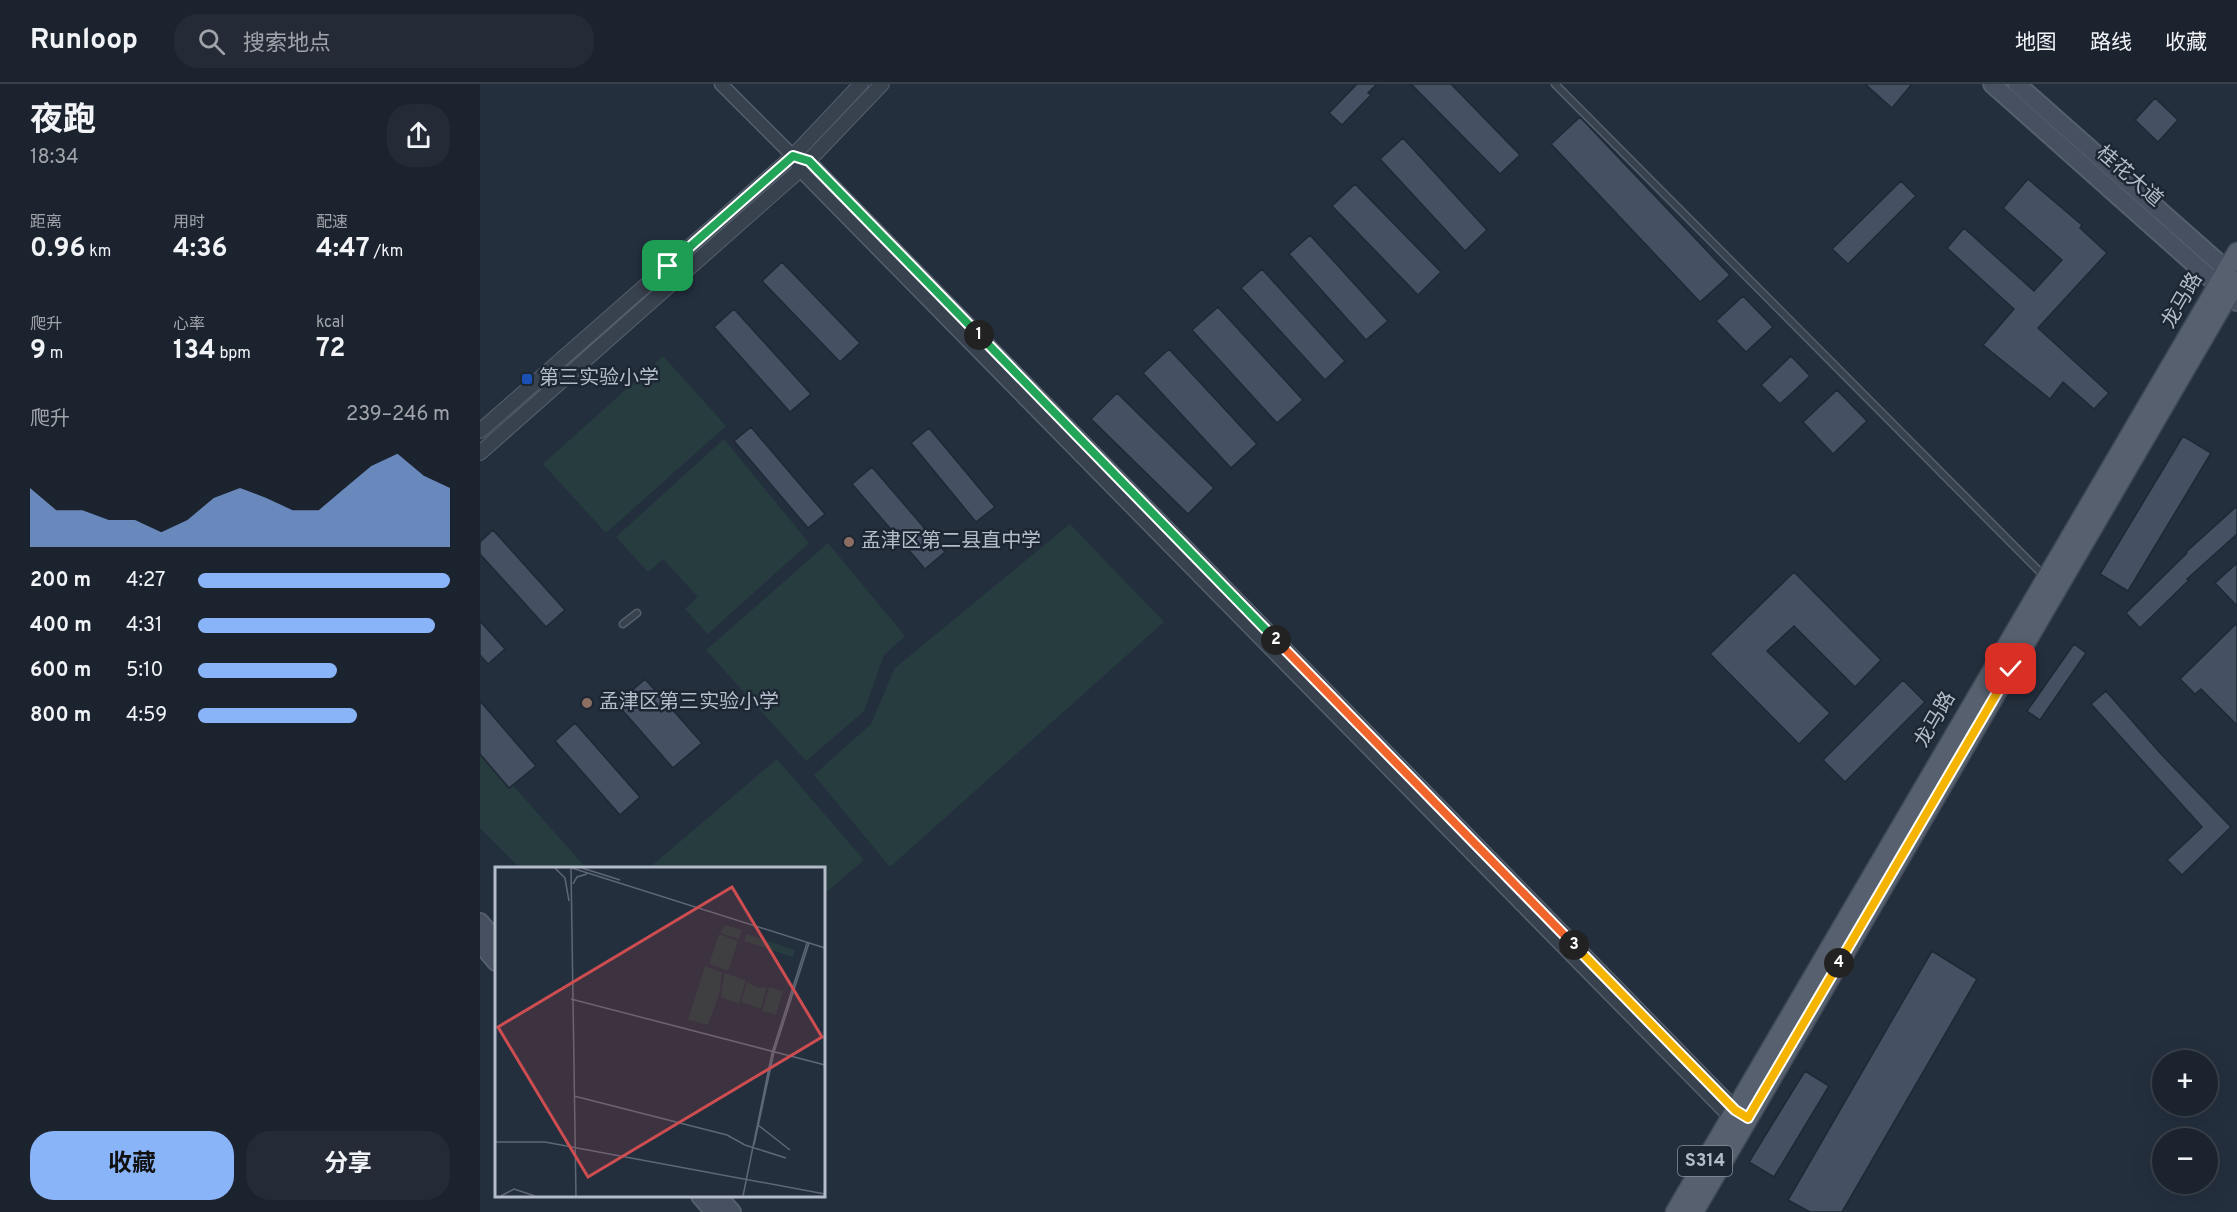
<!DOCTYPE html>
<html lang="zh">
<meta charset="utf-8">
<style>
:root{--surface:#1b232e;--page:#242b36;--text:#f1f3f6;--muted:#a0a4aa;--line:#39404a;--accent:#8ab4f8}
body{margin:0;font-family:Overpass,"Noto Sans SC",sans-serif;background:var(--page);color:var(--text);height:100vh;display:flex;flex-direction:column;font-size:22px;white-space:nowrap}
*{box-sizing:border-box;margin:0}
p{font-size:20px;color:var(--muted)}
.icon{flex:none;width:33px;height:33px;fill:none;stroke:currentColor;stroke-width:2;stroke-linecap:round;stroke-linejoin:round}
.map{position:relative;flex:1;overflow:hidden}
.panel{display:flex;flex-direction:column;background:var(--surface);width:480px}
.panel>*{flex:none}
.controls{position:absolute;left:1672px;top:966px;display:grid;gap:12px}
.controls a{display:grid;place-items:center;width:66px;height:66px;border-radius:50%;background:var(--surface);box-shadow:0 6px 24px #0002,0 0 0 2px var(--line);font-size:30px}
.pin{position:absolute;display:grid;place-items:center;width:51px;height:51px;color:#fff;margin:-26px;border-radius:12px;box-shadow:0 3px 9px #0006}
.km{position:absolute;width:30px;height:30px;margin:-15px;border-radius:50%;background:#222;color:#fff;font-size:16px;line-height:30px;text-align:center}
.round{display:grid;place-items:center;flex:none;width:63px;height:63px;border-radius:24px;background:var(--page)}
.summary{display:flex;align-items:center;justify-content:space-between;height:102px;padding:0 30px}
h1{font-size:33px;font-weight:700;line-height:45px}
.stats{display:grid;grid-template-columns:repeat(3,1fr);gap:9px;height:102px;padding:6px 30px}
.stats div{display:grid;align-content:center}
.stats b{font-size:26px;font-weight:700}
.stats small{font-size:16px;font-weight:400}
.stats p{font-size:16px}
.chart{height:168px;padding:12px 30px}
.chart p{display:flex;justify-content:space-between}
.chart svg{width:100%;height:108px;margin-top:6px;fill:var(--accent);opacity:.7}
.primary-button{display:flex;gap:12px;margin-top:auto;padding:12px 30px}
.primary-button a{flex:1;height:69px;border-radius:24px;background:var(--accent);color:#111;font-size:24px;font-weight:700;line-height:69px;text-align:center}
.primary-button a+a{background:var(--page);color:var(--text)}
ul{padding:0 30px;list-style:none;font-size:20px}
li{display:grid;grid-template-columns:96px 72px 1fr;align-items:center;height:45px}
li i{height:15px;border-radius:8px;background:var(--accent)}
header{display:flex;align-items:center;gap:36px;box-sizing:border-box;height:84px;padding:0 30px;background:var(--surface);border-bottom:2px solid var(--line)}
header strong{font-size:28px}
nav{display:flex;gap:33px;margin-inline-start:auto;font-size:21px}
.search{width:420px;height:54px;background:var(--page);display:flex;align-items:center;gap:15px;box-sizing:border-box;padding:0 21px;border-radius:24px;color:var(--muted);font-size:22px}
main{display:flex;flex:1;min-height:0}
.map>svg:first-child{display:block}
.green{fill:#263c3f}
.building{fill:#455162;stroke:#1f2835;stroke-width:1.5}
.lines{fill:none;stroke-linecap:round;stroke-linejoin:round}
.service-casing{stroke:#565f6c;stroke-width:9}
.minor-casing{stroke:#565f6c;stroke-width:15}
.tertiary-casing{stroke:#565f6c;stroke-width:16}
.secondary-casing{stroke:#565f6c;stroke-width:20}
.primary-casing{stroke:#414a57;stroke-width:21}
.service{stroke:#38414e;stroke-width:6}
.minor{stroke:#38414e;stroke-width:12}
.tertiary{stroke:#38414e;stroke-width:14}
.secondary{stroke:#465061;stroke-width:16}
.primary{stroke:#56606e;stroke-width:18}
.split-1-casing{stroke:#fff;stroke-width:12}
.split-2-casing{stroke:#fff;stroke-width:12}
.split-3-casing{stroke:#fff;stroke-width:12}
.split-4-casing{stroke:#fff;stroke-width:12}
.split-5-casing{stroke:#fff;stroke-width:12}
.split-1{stroke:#22a559;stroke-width:8}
.split-2{stroke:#22a559;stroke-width:8}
.split-3{stroke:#f0652b;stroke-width:8}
.split-4{stroke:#f5b400;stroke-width:8}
.split-5{stroke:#f5b400;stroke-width:8}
.transit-dot{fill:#1a4fb4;stroke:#1d2633;stroke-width:2}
.education-dot{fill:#8d6e63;stroke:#1d2633;stroke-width:2}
.labels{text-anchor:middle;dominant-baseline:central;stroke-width:5;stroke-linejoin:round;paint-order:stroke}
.shield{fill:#1d2633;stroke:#878f9c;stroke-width:1.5}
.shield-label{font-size:18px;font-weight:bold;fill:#b4bcc9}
.street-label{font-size:20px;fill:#b4bcc9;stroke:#1d2633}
.poi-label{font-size:20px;fill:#b4bcc9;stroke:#1d2633;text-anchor:start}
.inset-road{fill:none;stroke:#5e6776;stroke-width:1.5}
.view{fill:#ce4d50;fill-opacity:0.15;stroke:#ce4d50;stroke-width:3}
.inset-edge{fill:none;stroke:#b4bcc9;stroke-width:3}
</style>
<header>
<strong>Runloop</strong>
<div class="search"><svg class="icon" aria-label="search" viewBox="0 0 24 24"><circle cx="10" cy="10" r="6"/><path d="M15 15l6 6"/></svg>搜索地点</div>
<nav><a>地图</a><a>路线</a><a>收藏</a></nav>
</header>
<main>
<section class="panel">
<div class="summary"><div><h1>夜跑</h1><p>18:34</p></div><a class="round"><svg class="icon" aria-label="share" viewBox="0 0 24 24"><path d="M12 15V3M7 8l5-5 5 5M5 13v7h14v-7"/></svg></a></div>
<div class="stats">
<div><p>距离</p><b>0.96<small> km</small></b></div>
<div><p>用时</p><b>4:36</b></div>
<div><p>配速</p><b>4:47<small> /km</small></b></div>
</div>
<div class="stats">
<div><p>爬升</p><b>9<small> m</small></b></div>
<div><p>心率</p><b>134<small> bpm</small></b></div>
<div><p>kcal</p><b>72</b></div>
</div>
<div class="chart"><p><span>爬升</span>239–246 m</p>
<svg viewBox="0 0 160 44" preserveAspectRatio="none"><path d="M0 44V20L10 29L20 29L30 33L40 33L50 38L60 33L70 24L80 20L90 24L100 29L110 29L120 20L130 11L140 6L150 15L160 20V44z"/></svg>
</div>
<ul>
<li><b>200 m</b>4:27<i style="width:100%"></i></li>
<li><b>400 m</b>4:31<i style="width:94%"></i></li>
<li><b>600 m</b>5:10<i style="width:55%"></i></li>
<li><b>800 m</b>4:59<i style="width:63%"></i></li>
</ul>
<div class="primary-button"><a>收藏</a><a>分享</a></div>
</section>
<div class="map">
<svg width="1757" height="1128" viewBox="0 0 1757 1128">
<rect width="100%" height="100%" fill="#242f3e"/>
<path class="green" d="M 183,272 L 246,342 L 126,449 L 63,380 Z
M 244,355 L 329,459 L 228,550 L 205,525 L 218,513 L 183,475 L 168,488 L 136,453 Z
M 590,440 L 684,538 L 410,783 L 334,691 L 391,640 L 415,584 Z
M 348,459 L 425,552 L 404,571 L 384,627 L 326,677 L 226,566 Z
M 0,664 L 106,784 L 40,784 L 0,744 Z
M 297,675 L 384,776 L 344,810 L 344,784 L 169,784 Z"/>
<path class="building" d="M 877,0 L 897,0 L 888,9 L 891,11 L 862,41 L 849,29 Z
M 931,0 L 971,0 L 1040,71 L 1020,90 Z
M 1385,0 L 1432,0 L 1412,24 Z
M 1675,14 L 1698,36 L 1678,58 L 1655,36 Z
M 1100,33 L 1250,191 L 1220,218 L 1071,60 Z
M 923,54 L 1007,146 L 985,167 L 900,75 Z
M 1548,95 L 1602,141 L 1600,144 L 1627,169 L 1558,244 L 1629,309 L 1614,325 L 1583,298 L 1570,315 L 1503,261 L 1534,225 L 1467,164 L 1484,144 L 1554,207 L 1582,176 L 1523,124 Z
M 1421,97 L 1436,112 L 1368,180 L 1352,165 Z
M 875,100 L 961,188 L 938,211 L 852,122 Z
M 830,151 L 908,237 L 886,256 L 809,170 Z
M 302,178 L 380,259 L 360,278 L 282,197 Z
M 782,185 L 865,277 L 845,296 L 761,204 Z
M 1263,212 L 1293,243 L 1266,268 L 1236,237 Z
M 738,223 L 823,316 L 797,339 L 712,246 Z
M 254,225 L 331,310 L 310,328 L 234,243 Z
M 689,265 L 777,360 L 751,384 L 663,289 Z
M 1311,272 L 1330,292 L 1300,320 L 1281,301 Z
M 1357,306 L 1387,337 L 1353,370 L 1323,338 Z
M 637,309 L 734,404 L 708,430 L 611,335 Z
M 271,343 L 345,430 L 328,444 L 254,357 Z
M 449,344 L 515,423 L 496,438 L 431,359 Z
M 1703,352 L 1731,369 L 1648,507 L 1620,490 Z
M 392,383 L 465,468 L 445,485 L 372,400 Z
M 1757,422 L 1757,450 L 1707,495 L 1709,496 L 1660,544 L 1646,529 L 1707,469 L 1706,468 Z
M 13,446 L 85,526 L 66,543 L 0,470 L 0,458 Z
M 1757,479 L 1757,522 L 1735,499 Z
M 1314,488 L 1401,576 L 1375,603 L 1314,542 L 1287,567 L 1350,629 L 1319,660 L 1230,570 Z
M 0,537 L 25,565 L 8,580 L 0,571 Z
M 1757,539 L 1757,641 L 1721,605 L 1715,610 L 1700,595 Z
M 1594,560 L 1606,569 L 1560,636 L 1547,627 Z
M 165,595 L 222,659 L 193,684 L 137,620 Z
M 1423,596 L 1445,618 L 1365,698 L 1343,676 Z
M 1626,607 L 1681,670 L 1751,743 L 1702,791 L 1687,776 L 1722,743 L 1611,620 Z
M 0,617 L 56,682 L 29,704 L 0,670 Z
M 95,639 L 160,713 L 140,731 L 75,657 Z
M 1452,867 L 1497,895 L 1362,1128 L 1330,1128 L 1308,1116 Z
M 1325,987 L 1349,1002 L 1294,1093 L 1269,1078 Z"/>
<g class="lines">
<defs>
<path id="service" d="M 1075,0 L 1565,493
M 143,540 L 157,529"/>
<path id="minor" d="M 241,0 L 313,72 L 320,86 L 1254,1037
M 319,74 L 329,77 L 1260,1029"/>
<path id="tertiary" d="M 0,347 L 313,72 L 381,0
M 0,369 L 320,86 L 402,0"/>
<path id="secondary" d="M 1512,0 L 1757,218
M 1537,0 L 1756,194
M 0,838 L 16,857
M 0,859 L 16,878
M 220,1112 L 234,1128
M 238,1112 L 252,1128"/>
<path id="primary" d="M 1195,1128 L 1757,168
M 1214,1128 L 1757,197"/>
</defs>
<use href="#service" class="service-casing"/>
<use href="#minor" class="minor-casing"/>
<use href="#tertiary" class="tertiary-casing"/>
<use href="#secondary" class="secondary-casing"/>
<use href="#primary" class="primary-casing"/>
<use href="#service" class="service"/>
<use href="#minor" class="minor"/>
<use href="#tertiary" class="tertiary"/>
<use href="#secondary" class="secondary"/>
<use href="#primary" class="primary"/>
</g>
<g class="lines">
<defs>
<path id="split-1" d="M 188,182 L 313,72 L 329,77 L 499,251"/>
<path id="split-2" d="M 499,251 L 796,556"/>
<path id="split-3" d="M 796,556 L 1094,861"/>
<path id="split-4" d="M 1094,861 L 1255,1026 L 1268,1034 L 1359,879"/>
<path id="split-5" d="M 1359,879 L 1531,585"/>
</defs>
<use href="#split-1" class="split-1-casing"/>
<use href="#split-2" class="split-2-casing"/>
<use href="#split-3" class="split-3-casing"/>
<use href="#split-4" class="split-4-casing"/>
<use href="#split-5" class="split-5-casing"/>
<use href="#split-1" class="split-1"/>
<use href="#split-2" class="split-2"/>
<use href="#split-3" class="split-3"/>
<use href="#split-4" class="split-4"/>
<use href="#split-5" class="split-5"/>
</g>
<rect class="transit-dot" x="41" y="289" width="12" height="12" rx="3"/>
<g class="education-dot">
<circle cx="369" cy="458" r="6"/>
<circle cx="107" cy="619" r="6"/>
</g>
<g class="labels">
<rect class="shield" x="1198" y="1062" width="54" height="30" rx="4.5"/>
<g class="shield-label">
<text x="1225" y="1077">S314</text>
</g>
<g class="street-label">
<text transform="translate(1649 93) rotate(41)">桂花大道</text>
<text transform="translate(1703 217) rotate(-60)">龙马路</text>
<text transform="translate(1456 636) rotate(-60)">龙马路</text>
</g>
<g class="poi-label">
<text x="59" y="295">第三实验小学</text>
<text x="381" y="458">孟津区第二县直中学</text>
<text x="119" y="619">孟津区第三实验小学</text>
</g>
</g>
<g transform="translate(15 783)">
<rect width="330" height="330" fill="#242f3e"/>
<path d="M 230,58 L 247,63 L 244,72 L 225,66 ZM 224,67 L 243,74 L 233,104 L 214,97 ZM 251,67 L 300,83 L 298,90 L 249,74 ZM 210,99 L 227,105 L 225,125 L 213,158 L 193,153 ZM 229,106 L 251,113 L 244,137 L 226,130 ZM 252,115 L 264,121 L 272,120 L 266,142 L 246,135 ZM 274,120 L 288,124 L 281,148 L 267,144 Z" fill="#263c3f"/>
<path class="inset-road" d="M 60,1 L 70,11 L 74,34M 76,1 L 81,329M 77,1 L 330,81M 87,1 L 125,13M 78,17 L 82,10 L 92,7M 76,132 L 330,198M 79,229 L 232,268 L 250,278 L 291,291M 263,258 L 295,283M 0,275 L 50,275 L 330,327M 259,278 L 279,185 L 314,76M 6,329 L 19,322 L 40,329M 248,329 L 277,186 L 312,76"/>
<path class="view" d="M 237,20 L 327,170 L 93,310 L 3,160 Z"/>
<rect width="330" height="330" class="inset-edge"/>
</g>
</svg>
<div class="controls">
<a>+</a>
<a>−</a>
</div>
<div class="pin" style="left:188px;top:182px;background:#1e9e55"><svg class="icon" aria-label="arrive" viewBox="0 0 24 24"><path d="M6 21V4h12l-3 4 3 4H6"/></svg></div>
<div class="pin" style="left:1531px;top:585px;background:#d93025"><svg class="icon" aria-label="check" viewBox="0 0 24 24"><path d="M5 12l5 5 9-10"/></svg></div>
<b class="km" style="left:499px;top:251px">1</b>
<b class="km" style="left:796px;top:556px">2</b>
<b class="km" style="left:1094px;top:861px">3</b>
<b class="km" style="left:1359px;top:879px">4</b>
</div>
</main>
